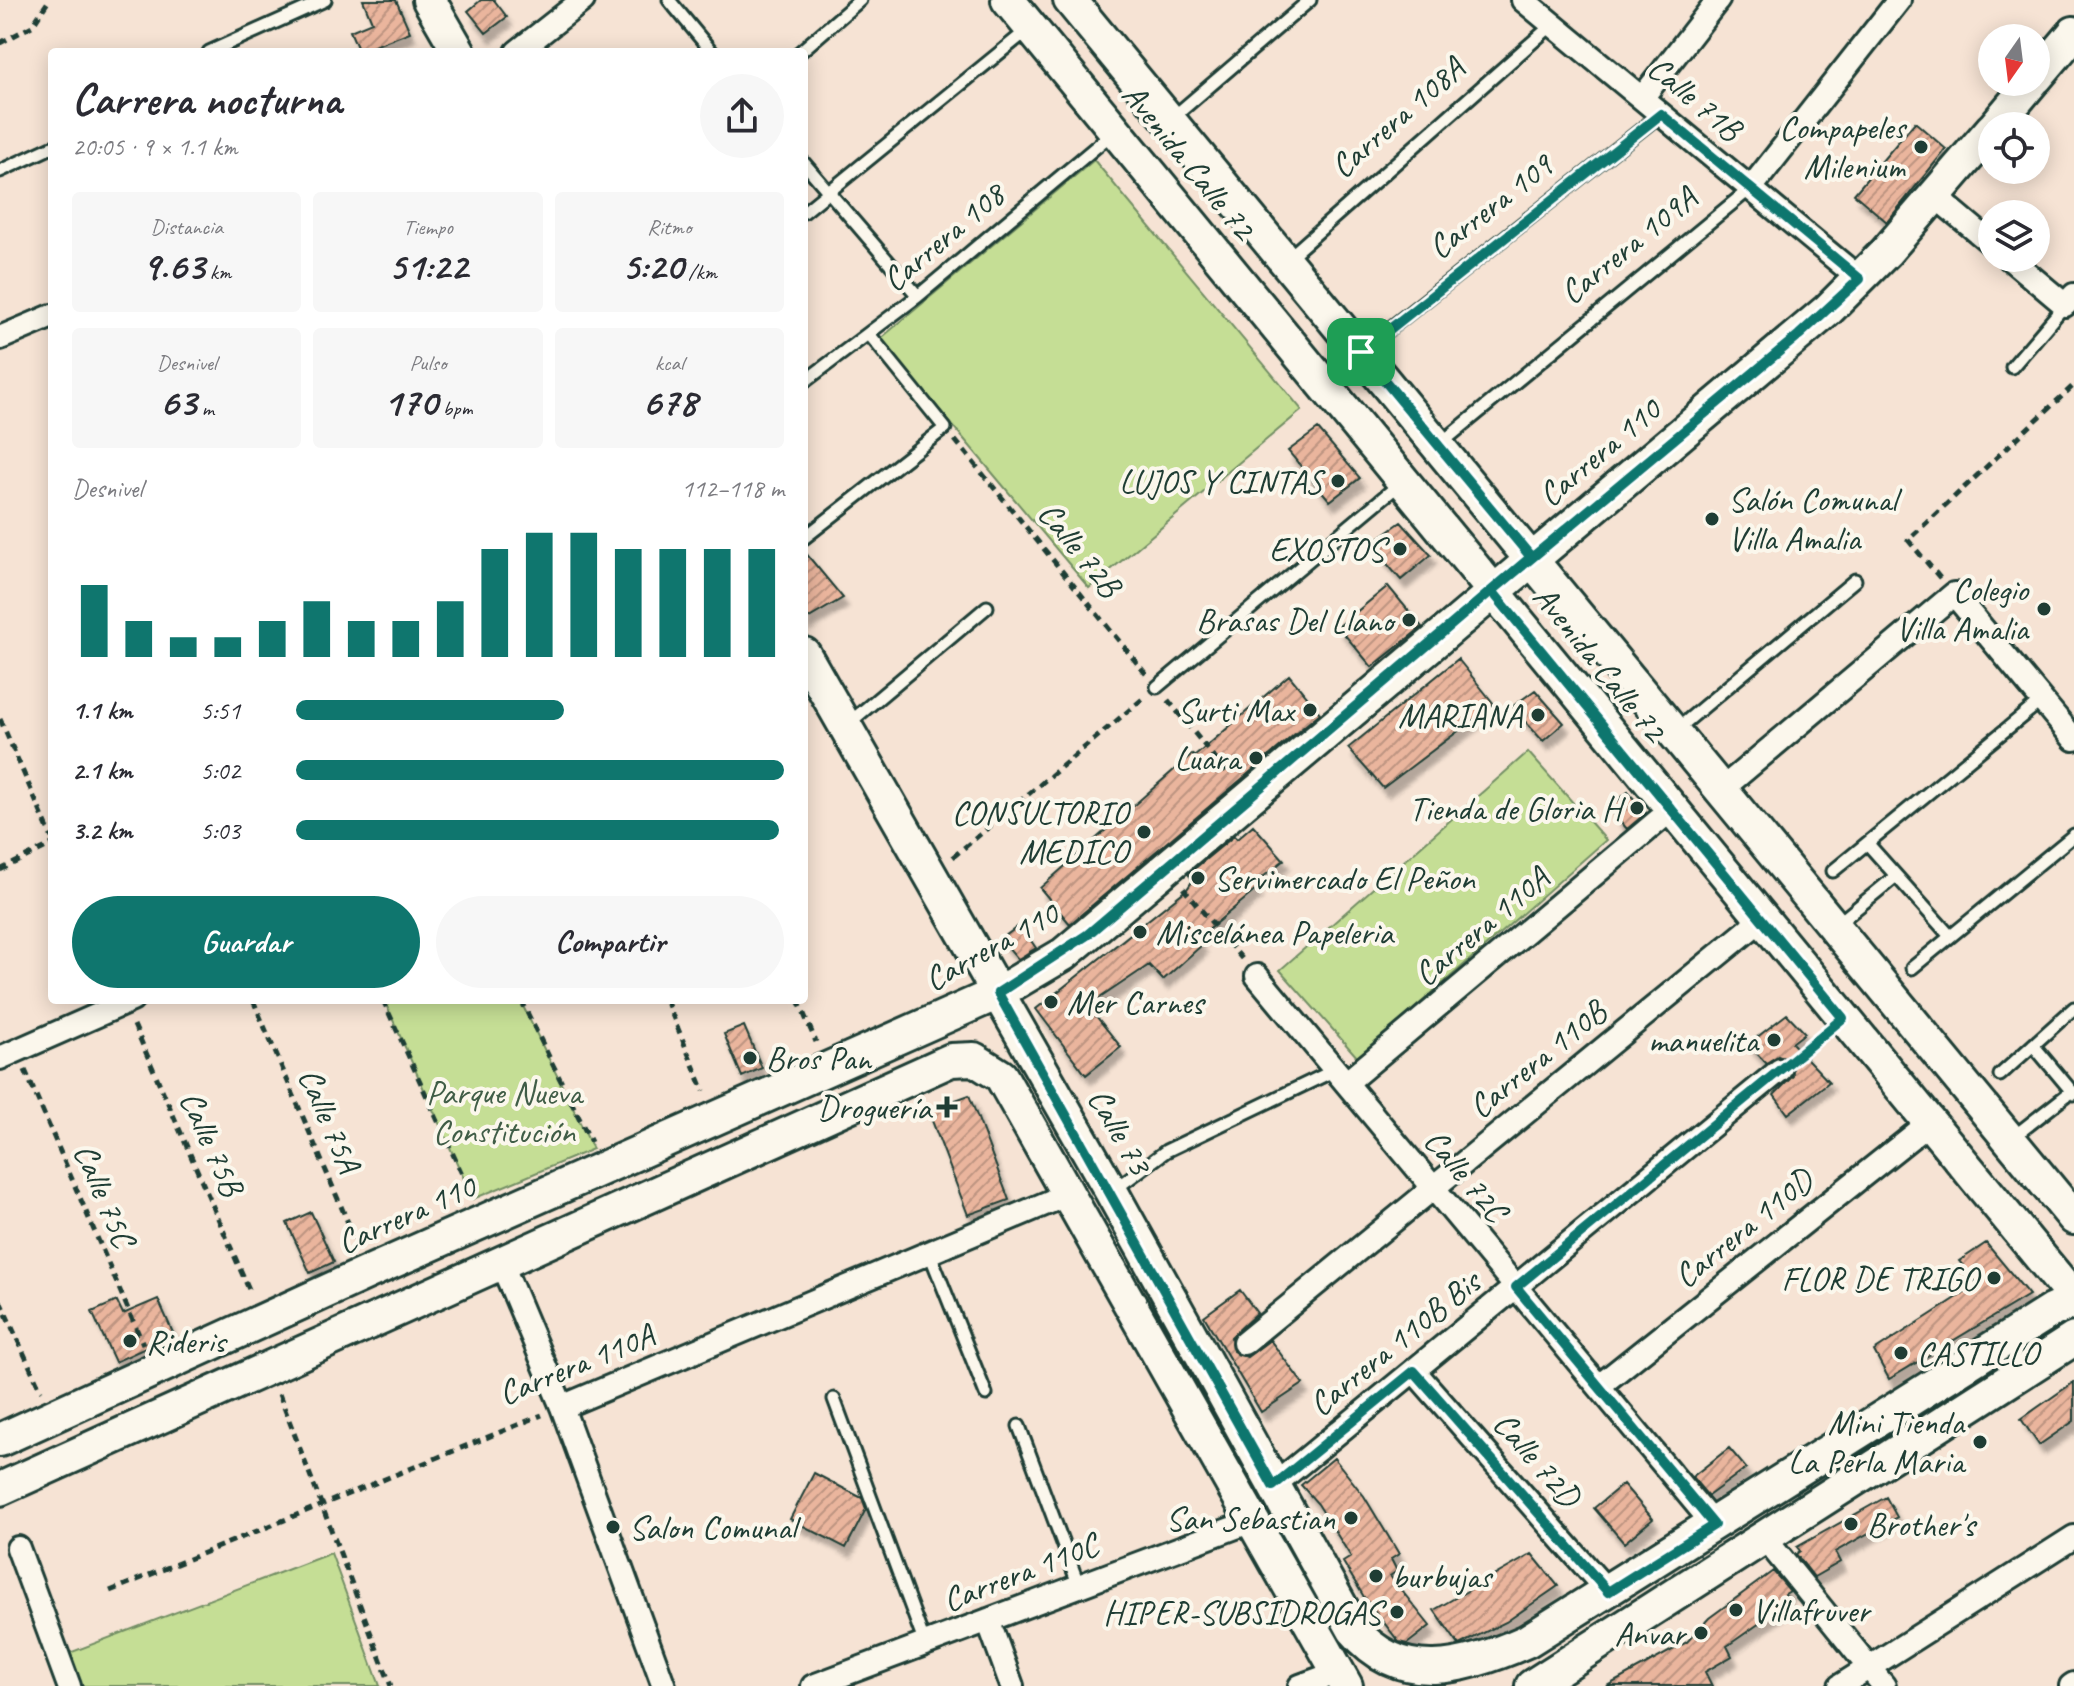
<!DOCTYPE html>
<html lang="es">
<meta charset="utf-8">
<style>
:root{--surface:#fff;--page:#f7f7f7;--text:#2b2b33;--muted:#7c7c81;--accent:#0f766e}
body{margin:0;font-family:Caveat,sans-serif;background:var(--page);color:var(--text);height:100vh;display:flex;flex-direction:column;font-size:30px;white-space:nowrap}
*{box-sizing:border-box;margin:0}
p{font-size:26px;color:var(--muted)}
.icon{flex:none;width:44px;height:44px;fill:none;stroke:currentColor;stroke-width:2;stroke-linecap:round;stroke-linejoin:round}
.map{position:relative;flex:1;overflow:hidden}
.drawer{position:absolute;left:48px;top:48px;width:760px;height:956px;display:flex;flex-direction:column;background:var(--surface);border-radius:8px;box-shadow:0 4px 20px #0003}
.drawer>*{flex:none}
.needle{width:52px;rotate:194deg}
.controls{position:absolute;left:1978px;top:24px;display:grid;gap:16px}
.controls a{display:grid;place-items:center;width:72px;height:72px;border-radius:50%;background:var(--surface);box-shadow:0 4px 20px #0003;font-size:40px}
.pin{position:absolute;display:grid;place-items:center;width:68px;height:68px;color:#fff;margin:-34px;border-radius:16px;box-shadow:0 4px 12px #0006}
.round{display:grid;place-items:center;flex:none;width:84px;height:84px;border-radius:42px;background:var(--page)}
.head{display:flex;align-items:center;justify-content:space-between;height:136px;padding:0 24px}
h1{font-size:44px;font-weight:600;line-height:60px}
.figures{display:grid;grid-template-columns:repeat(3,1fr);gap:12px;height:136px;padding:8px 24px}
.figures div{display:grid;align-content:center;border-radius:8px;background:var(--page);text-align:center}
.figures b{font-size:40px;font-weight:600}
.figures small{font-size:22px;font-weight:400}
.figures p{font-size:22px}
.chart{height:224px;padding:16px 24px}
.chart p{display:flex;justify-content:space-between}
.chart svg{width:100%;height:144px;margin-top:8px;stroke:var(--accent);stroke-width:6}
.cta{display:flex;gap:16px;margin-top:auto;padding:16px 24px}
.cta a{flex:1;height:92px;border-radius:48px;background:var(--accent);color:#fff;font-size:32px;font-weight:600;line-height:92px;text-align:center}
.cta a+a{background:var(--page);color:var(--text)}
ul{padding:0 24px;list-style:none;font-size:26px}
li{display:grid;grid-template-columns:128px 96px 1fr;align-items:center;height:60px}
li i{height:20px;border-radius:10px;background:var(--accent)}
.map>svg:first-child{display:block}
.park{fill:#c5de95;stroke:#728e64;stroke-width:2}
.building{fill:url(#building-hatch);stroke:#1f3d34;stroke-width:2;filter:url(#shadow)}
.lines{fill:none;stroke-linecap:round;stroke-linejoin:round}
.lane-casing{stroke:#1f3d34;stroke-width:17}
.street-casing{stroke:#1f3d34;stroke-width:28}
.secondary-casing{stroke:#1f3d34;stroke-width:38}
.path{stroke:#1f3d34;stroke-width:5;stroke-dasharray:8 6;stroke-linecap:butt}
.lane{stroke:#fbf7ec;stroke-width:11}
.street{stroke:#fbf7ec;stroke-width:22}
.secondary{stroke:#fbf7ec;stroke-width:32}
.route-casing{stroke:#fff;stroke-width:16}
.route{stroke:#0f766e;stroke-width:10}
.poi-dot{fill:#1f3d34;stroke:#fbf7ec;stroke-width:3}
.labels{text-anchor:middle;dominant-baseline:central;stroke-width:8;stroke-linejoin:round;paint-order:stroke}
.street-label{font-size:34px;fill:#1f3d34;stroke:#fbf7ec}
.poi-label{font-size:34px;fill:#1f3d34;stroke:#fbf7ec;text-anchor:end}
.park-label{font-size:34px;fill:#405d47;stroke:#fbf7ec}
</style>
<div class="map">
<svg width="2074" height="1686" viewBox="0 0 2074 1686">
<defs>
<pattern id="building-hatch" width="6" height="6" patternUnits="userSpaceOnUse" patternTransform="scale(2)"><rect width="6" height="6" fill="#eab59d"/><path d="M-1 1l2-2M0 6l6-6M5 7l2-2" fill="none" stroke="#bd9481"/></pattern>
<filter id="shadow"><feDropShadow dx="5" dy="9" stdDeviation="2" flood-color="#0004"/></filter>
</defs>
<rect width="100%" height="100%" fill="#f6e3d4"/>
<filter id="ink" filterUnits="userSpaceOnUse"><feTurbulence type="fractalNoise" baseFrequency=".0125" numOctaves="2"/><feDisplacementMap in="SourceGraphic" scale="16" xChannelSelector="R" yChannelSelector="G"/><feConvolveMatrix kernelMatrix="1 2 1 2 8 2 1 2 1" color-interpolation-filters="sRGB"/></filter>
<g filter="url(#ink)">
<path class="park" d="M 1094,160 L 1302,410 L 1089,588 L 880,339 Z
M 1528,752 L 1606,840 L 1358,1058 L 1280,970 Z
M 384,1000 L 520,1000 L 593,1149 L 473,1199 Z
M 331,1553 L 380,1686 L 74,1686 L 64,1655 Z"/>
<path class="building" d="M 363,0 L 396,0 L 410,32 L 359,52 L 350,31 L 372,22 Z
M 481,0 L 494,0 L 507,17 L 486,33 L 468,11 Z
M 1915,122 L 1946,149 L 1887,222 L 1854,194 Z
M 1318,429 L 1360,478 L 1330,501 L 1288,451 Z
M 1401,522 L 1431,555 L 1401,580 L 1370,544 Z
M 804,551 L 843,598 L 804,621 Z
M 1388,586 L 1422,627 L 1372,667 L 1338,627 Z
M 1458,659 L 1494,704 L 1383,788 L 1348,748 Z
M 1289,675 L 1320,713 L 1070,924 L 1040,888 L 1192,754 L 1194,757 Z
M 1535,690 L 1564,723 L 1543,741 L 1512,707 Z
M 1628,792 L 1646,813 L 1627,829 L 1609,808 Z
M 1253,825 L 1284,860 L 1253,885 L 1257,889 L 1197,939 L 1202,945 L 1163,980 L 1149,965 L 1088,1006 L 1121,1047 L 1086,1075 L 1036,1009 L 1187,889 L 1193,880 L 1188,874 L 1234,836 L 1237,839 Z
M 1020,925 L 1036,948 L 1018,959 L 1001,939 Z
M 1787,1014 L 1805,1033 L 1792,1043 L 1829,1082 L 1788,1114 L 1774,1095 L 1793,1076 L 1791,1062 L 1778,1056 L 1766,1063 L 1748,1044 Z
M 744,1026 L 762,1068 L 742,1077 L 724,1034 Z
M 969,1095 L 1009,1200 L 968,1215 L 928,1110 Z
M 311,1212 L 334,1262 L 310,1273 L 287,1223 Z
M 1986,1243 L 2029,1295 L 1889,1379 L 1874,1351 L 1978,1284 L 1959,1261 Z
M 1240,1290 L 1257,1313 L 1231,1337 L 1233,1351 L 1247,1357 L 1270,1340 L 1303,1384 L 1261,1412 L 1204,1316 Z
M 158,1299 L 174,1335 L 115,1362 L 92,1312 L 117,1301 L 123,1314 Z
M 2074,1382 L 2074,1421 L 2039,1445 L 2021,1419 Z
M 1729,1448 L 1746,1468 L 1708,1496 L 1692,1477 Z
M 1334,1458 L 1364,1496 L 1399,1554 L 1391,1559 L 1397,1571 L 1390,1576 L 1430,1626 L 1407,1644 L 1399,1642 L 1364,1597 L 1343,1562 L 1351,1557 L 1318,1504 L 1301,1485 Z
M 814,1473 L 862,1498 L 866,1509 L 846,1548 L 790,1519 Z
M 1623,1484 L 1653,1519 L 1624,1543 L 1594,1508 Z
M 1886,1497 L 1897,1517 L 1835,1552 L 1840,1562 L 1814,1577 L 1796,1554 L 1800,1551 L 1797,1547 Z
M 1532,1554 L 1558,1586 L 1506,1622 L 1459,1645 L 1434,1610 Z
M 1773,1571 L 1790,1591 L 1785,1594 L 1790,1602 L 1727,1646 L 1732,1656 L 1705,1672 L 1712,1686 L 1607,1686 L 1687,1642 L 1709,1618 Z"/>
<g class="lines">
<defs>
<path id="lane" d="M 669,0 L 712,52
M 209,52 L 325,0
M 800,52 L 860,0
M 1170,120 L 1310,0
M 804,163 L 918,296
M 0,171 L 52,147
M 804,212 L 1030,28
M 1286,260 L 1553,24
M 1364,349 L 1661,114
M 2012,367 L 2065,305
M 804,382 L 918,296 L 1115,131
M 1439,445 L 1751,188
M 804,538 L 945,428 L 869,334
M 1157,687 L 1402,482
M 849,723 L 987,607
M 1675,731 L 1855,580
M 1867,843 L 1950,936
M 1833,871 L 2042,700
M 1835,926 L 1896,876
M 1912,968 L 2074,835
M 2033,1045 L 2074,1094
M 2000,1075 L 2074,1008
M 2012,1138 L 2072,1091
M 1115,1189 L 1166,1151 L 1335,1070
M 930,1254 L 986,1394
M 834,1399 L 925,1644
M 1019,1426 L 1079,1586"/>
<path id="street" d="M 1523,0 L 1860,279
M 517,52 L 583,0
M 1642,98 L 1718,0
M 1751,188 L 1899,0
M 1935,196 L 1992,244
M 2009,258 L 2065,305 L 2074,295
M 0,338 L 52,316
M 1722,789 L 1954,594 L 2074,739
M 1257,976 L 1714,1525
M 0,1058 L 132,1000
M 1346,1083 L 1659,820
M 501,1262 L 562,1407 L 664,1686
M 1244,1343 L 1762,919
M 1414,1371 L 1608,1592
M 1599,1386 L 1929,1123
M 562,1407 L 1066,1195
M 1273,1486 L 1780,1070
M 1763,1536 L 1884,1686
M 18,1548 L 69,1686
M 988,1620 L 1012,1686
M 813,1686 L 1252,1521
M 1300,1686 L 1338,1672
M 1840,1686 L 2074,1537
M 2071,1686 L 2074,1684"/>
<path id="secondary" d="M 429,0 L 459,52
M 1008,0 L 2074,1298
M 1070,0 L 2074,1218
M 2036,78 L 2074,33
M 1995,126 L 2032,82
M 804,654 L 1111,1191 L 1354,1630 C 1401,1686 1464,1669 1527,1641 L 2051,1311 L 2074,1301
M 0,1440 L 369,1272 L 998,993 L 1064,954 L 1828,310 L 1886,252 L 1992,129
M 0,1489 L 951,1060 L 974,1059 L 1001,1076 L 1346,1686
M 1532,1686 L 2074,1339"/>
</defs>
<use href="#lane" class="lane-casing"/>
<use href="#street" class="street-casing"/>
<use href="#secondary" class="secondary-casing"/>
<path class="path" d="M 0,43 L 32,26 L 49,0
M 955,440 L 1146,674
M 1940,578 L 1908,540 L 2074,385
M 1168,700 L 1229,776
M 0,719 L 52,838
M 953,857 L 1145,697
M 0,870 L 52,844
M 1183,888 L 1243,960
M 253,1000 L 358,1246
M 383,1000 L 472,1196
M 521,1000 L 591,1142
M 666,1000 L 704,1091
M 798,1000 L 816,1042
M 134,1025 L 251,1294
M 1797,1057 L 1823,1035
M 25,1070 L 143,1344
M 0,1301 L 41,1391
M 279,1394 L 391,1686
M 110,1591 L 542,1415"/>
<use href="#lane" class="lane"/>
<use href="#street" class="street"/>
<use href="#secondary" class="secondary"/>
</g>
</g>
<g class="lines" filter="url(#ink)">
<defs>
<path id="route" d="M 1361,352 L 1531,557 L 1087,935 L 998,993 L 1273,1486 L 1414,1371 L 1608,1592 L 1714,1525 L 1516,1287 L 1843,1018 L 1492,591 L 1799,335 L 1860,279 L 1661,114 L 1361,352"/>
</defs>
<use href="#route" class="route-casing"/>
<use href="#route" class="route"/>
</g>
<g class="poi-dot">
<circle cx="1921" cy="147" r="8"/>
<circle cx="1338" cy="481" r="8"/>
<circle cx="1712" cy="519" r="8"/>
<circle cx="1400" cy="549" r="8"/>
<circle cx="2044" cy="609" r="8"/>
<circle cx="1409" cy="620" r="8"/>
<circle cx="1310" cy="710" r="8"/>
<circle cx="1538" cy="715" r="8"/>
<circle cx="1256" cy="758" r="8"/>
<circle cx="1637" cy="808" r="8"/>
<circle cx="1144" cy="832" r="8"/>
<circle cx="1198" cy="878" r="8"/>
<circle cx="1140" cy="932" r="8"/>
<circle cx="1051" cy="1002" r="8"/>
<circle cx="1774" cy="1040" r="8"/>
<circle cx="750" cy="1058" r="8"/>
<path d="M943 1095h8v8h8v8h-8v8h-8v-8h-8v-8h8z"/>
<circle cx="1994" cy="1278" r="8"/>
<circle cx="130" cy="1341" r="8"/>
<circle cx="1901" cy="1353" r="8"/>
<circle cx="1980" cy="1442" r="8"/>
<circle cx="1351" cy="1518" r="8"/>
<circle cx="1851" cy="1524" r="8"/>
<circle cx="613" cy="1527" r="8"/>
<circle cx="1376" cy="1576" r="8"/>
<circle cx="1736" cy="1610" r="8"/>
<circle cx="1397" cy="1612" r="8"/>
<circle cx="1701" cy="1633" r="8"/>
</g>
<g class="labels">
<g class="street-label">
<text transform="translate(1695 98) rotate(40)">Calle 71B</text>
<text transform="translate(1397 117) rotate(-41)">Carrera 108A</text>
<text transform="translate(1189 161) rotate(51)">Avenida Calle 72</text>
<text transform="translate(1490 206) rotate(-38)">Carrera 109</text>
<text transform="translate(943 237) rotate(-40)">Carrera 108</text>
<text transform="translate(1628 245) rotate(-39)">Carrera 109A</text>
<text transform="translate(1599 452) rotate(-40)">Carrera 110</text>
<text transform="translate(1080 549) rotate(51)">Calle 72B</text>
<text transform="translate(1600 663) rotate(51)">Avenida Calle 72</text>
<text transform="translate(1481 926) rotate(-40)">Carrera 110A</text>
<text transform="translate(991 946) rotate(-29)">Carrera 110</text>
<text transform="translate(1537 1059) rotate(-39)">Carrera 110B</text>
<text transform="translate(330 1120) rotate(67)">Calle 75A</text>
<text transform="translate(1120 1131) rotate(60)">Calle 73</text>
<text transform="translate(212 1143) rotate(66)">Calle 75B</text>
<text transform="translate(1466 1175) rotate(50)">Calle 72C</text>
<text transform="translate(105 1195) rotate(67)">Calle 75C</text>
<text transform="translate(406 1214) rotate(-24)">Carrera 110</text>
<text transform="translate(1743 1228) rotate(-39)">Carrera 110D</text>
<text transform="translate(1394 1343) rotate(-39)">Carrera 110B Bis</text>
<text transform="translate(576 1364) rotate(-22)">Carrera 110A</text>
<text transform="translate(1537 1459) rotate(49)">Calle 72D</text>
<text transform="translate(1020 1572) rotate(-21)">Carrera 110C</text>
</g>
<g class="poi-label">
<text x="1905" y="127">Compapeles<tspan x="1905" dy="39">Milenium</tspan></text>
<text x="1322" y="481">LUJOS Y CINTAS</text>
<text x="1728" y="499" text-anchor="start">Salón Comunal<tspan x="1728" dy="39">Villa Amalia</tspan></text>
<text x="1384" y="549">EXOSTOS</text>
<text x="2028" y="589">Colegio<tspan x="2028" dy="39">Villa Amalia</tspan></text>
<text x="1393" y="620">Brasas Del Llano</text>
<text x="1294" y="710">Surti Max</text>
<text x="1522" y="715">MARIANA</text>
<text x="1240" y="758">Luara</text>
<text x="1621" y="808">Tienda de Gloria H</text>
<text x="1128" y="812">CONSULTORIO<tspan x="1128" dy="39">MEDICO</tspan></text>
<text x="1214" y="878" text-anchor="start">Servimercado El Peñon</text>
<text x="1156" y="932" text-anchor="start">Miscelánea Papeleria</text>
<text x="1067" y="1002" text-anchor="start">Mer Carnes</text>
<text x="1758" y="1040">manuelita</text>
<text x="766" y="1058" text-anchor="start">Bros Pan</text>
<text x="931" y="1107">Droguería</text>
<text x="1978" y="1278">FLOR DE TRIGO</text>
<text x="146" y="1341" text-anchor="start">Rideris</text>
<text x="1917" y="1353" text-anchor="start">CASTILLO</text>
<text x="1964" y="1422">Mini Tienda<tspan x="1964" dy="39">La Perla Maria</tspan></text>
<text x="1335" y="1518">San Sebastian</text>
<text x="1867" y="1524" text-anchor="start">Brother's</text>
<text x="629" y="1527" text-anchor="start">Salon Comunal</text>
<text x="1392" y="1576" text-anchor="start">burbujas</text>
<text x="1752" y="1610" text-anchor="start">Villafruver</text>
<text x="1381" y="1612">HIPER-SUBSIDROGAS</text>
<text x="1685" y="1633">Anvar</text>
</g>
<g class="park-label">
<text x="504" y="1092">Parque Nueva<tspan x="504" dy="39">Constitución</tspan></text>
</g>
</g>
</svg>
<div class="controls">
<a><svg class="needle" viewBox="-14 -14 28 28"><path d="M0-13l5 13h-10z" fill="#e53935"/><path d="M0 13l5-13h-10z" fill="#7c7c81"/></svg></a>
<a><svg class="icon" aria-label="locate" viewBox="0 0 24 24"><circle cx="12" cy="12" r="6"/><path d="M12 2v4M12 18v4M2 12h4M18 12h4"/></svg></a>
<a><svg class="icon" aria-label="layers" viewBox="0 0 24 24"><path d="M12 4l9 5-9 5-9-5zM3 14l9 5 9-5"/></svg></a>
</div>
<div class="pin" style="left:1361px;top:352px;background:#1e9e55"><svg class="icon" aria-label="arrive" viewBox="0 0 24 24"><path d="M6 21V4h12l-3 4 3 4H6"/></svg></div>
<section class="drawer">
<div class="head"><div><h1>Carrera nocturna</h1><p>20:05 · 9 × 1.1 km</p></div><a class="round"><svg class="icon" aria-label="share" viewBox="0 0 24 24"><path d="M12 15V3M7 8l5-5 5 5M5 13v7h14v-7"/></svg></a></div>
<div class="figures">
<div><p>Distancia</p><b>9.63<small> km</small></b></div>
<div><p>Tiempo</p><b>51:22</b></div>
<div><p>Ritmo</p><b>5:20<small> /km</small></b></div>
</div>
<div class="figures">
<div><p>Desnivel</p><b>63<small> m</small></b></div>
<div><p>Pulso</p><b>170<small> bpm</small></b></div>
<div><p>kcal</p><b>678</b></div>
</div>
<div class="chart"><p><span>Desnivel</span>112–118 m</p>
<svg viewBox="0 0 160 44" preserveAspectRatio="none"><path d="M5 44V22M15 44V33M25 44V38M35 44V38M45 44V33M55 44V27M65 44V33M75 44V33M85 44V27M95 44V11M105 44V6M115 44V6M125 44V11M135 44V11M145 44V11M155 44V11"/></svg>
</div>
<ul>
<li><b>1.1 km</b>5:51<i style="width:55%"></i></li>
<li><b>2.1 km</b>5:02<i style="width:100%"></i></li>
<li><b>3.2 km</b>5:03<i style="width:99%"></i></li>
</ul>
<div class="cta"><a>Guardar</a><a>Compartir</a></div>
</section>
</div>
